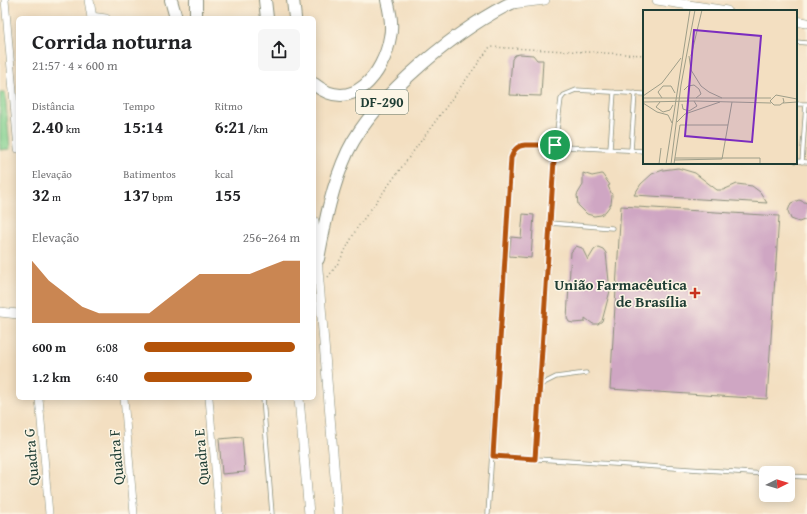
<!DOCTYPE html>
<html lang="pt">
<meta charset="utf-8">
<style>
:root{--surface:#fff;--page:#f6f6f6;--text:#202124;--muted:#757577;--accent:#b45309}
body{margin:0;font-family:"Gentium Book Plus",serif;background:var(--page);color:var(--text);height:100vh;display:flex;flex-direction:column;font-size:15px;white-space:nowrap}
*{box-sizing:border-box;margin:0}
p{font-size:13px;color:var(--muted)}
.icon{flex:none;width:22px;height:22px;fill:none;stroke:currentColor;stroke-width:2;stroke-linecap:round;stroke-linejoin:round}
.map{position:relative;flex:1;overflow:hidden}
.details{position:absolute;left:16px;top:16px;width:300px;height:384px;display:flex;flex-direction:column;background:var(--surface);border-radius:6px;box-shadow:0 2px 10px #0003}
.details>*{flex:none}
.needle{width:26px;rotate:85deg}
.tools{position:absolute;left:759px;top:466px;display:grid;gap:8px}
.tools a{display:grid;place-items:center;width:36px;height:36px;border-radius:6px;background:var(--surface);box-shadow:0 2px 10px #0003;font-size:20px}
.pin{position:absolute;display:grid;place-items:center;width:34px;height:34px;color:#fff;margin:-17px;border:2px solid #fff;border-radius:50%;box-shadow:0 1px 4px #0007}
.round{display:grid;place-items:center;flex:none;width:42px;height:42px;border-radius:6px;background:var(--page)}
.head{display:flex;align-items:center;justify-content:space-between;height:68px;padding:0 16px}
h1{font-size:22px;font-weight:700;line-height:30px}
.stats{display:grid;grid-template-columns:repeat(3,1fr);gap:6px;height:68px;padding:4px 16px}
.stats div{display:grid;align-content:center}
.stats b{font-size:17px;font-weight:700}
.stats small{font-size:11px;font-weight:400}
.stats p{font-size:11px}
.chart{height:112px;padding:8px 16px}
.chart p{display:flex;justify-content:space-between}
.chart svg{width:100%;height:72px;margin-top:4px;fill:var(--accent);opacity:.7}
ul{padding:0 16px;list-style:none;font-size:13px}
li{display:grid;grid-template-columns:64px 48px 1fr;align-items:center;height:30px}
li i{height:10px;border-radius:5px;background:var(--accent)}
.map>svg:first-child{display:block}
.green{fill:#83d08f;stroke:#518662}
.building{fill:#cfa6c3}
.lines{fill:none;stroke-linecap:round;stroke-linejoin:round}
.lane-casing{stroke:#898e7a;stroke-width:5}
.street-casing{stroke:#898e7a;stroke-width:8}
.secondary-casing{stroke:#898e7a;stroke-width:10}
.highway-casing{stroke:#898e7a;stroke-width:14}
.path{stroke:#898e7a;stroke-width:1.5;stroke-dasharray:1 3;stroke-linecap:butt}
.lane{stroke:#fff;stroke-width:3.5}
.street{stroke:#fff;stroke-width:7}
.secondary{stroke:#fff;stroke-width:9}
.highway{stroke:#fff;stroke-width:12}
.route-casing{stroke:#fff;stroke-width:8}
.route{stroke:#b45309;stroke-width:5}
.poi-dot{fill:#c8321e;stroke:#fcf5e5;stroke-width:1.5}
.labels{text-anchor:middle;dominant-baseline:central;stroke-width:3;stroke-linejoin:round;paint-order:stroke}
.shield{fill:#fcf5e5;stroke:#617469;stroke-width:1}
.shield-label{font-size:14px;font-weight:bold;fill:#1f3d34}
.poi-label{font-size:15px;font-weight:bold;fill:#1f3d34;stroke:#fcf5e5;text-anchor:end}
.street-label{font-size:15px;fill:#1f3d34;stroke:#fcf5e5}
.inset-road{fill:none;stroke:#9e9e89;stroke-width:1}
.view{fill:#7b2cbf;fill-opacity:0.15;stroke:#7b2cbf;stroke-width:2}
.inset-edge{fill:none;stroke:#1f3d34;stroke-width:2}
</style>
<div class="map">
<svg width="807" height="514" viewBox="0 0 807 514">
<rect width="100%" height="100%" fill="#fcf5e5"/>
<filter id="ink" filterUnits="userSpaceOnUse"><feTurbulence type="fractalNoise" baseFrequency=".025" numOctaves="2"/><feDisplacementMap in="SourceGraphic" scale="8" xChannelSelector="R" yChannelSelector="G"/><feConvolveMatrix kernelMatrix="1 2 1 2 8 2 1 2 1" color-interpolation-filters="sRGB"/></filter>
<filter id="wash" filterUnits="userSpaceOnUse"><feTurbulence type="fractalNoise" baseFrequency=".012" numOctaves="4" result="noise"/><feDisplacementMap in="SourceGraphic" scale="16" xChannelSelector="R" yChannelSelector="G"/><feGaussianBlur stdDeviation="0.9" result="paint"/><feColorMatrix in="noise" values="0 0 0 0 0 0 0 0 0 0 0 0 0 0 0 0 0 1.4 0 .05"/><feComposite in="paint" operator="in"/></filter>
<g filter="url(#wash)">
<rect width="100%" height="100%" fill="#f3dfc1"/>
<path class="green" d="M 0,92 L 5,92 L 10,149 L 0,150 Z"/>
<g id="blocks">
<path class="building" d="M 520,54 L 533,55 L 537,60 L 543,60 L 541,96 L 509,95 L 512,59 L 515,55 Z
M 678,168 L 695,173 L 717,190 L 723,190 L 737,184 L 752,186 L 760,192 L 767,203 L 634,195 L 641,184 L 652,174 L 663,170 Z
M 583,173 L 592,176 L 602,174 L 610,185 L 608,186 L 612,195 L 611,204 L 606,211 L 601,215 L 594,216 L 587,214 L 578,205 L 577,195 L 583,185 Z
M 799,200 L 807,203 L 807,219 L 799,222 L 791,219 L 788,211 L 791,203 Z
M 621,206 L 779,216 L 767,399 L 610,389 Z
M 523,214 L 534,215 L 531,258 L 509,256 L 511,237 L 521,238 Z
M 576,246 L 582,248 L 588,260 L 594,250 L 598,247 L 603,249 L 606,253 L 610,291 L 602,321 L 598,324 L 593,324 L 585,318 L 585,322 L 573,323 L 569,322 L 567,318 L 571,252 Z
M 242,437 L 245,472 L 222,474 L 219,439 Z"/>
</g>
</g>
<g filter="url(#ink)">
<use href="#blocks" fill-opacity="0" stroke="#898e7a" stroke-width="1"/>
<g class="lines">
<defs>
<path id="lane" d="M 796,42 L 807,43
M 796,104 L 807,104
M 610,149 L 614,92
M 631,150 L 635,93
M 796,161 L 807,162
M 802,162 L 806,104
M 550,223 L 612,228
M 540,385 L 556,377 L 586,373
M 263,398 L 272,514
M 493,456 L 766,474
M 535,459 L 555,145 L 561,99 L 564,95 L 576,90 L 644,94
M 788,476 L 807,477
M 488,514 L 508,202 C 509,190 508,161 514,150 C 517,146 521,146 525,145 L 644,151"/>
<path id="street" d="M 5,0 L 18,149
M 91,16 L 106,18
M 39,398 L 49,514
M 124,398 L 134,514
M 209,398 L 219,514"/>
<path id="secondary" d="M 89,0 L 92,18
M 657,0 L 727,11
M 512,4 L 545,0
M 796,21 L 807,23
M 314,221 L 338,514
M 0,312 L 18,314
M 299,398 L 309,514"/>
<path id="highway" d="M 171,0 L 176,18
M 265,0 L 267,18
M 293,0 L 295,18
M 196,18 L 196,0
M 314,84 C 352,115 384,74 390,37 C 393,25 390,12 387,0
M 318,259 C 325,222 332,185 348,151 C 375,96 462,24 518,0"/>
</defs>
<use href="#lane" class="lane-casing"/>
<use href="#street" class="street-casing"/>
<use href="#secondary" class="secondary-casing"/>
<use href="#highway" class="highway-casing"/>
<path class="path" d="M 328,277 L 339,262 L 357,228 L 490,47 L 644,55"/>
<use href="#lane" class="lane"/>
<use href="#street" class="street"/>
<use href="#secondary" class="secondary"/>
<use href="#highway" class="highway"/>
</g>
</g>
<g class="lines" filter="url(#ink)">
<defs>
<path id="route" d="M 525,145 L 555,145 L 535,459 L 493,456 L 511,158 C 514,150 516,146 525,145 Z"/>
</defs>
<use href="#route" class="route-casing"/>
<use href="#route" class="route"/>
</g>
<path class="poi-dot" d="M693 287h4v4h4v4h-4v4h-4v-4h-4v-4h4z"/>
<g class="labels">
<rect class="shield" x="356" y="90" width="52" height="24" rx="3"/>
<g class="shield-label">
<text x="382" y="102">DF-290</text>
</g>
<g class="poi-label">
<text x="687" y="284">União Farmacêutica<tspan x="687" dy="17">de Brasília</tspan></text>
</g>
<g class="street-label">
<text transform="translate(31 457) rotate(-95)">Quadra G</text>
<text transform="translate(116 457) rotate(-95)">Quadra F</text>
<text transform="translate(201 457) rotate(-95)">Quadra E</text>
</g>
</g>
<g transform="translate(643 10)">
<rect width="154" height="154" fill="#f3dfc1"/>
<path class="inset-road" d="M 46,46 L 48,60 L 58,76 L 66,82 L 79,88M 48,46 L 59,0M 0,86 L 19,73 L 38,48M 0,88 L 53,88 L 58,84 L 56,79 L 51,75 L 45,76 L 41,80M 19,88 L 15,82 L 20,76 L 28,76 L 32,83M 53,88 L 128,88M 140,88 L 141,92 L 137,95 L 131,95 L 127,91 L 133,85 L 154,89M 51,91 L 128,93M 0,92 L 51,91 L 54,96 L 46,101 L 40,99 L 39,94M 17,92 L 13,97 L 20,102 L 27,100 L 30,95M 0,93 L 14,102 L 25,105 L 29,113M 140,93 L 154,92M 34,112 L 42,104 L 77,92M 32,148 L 117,148 L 117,154M 31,150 L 79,149 L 89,92M 16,154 L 18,138M 23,154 L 47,0M 28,154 L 38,75 L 52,0M 31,154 L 37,115 L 85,115"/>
<path class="view" d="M 51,20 L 118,26 L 109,132 L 42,126 Z"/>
<rect width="154" height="154" class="inset-edge"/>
</g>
</svg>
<div class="tools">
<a><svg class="needle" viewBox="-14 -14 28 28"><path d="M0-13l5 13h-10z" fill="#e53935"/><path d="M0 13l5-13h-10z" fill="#757577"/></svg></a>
</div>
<div class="pin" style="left:555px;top:145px;background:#1e9e55"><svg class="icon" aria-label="arrive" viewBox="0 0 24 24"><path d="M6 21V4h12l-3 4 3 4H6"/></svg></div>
<section class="details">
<div class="head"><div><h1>Corrida noturna</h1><p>21:57 · 4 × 600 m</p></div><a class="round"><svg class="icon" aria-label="share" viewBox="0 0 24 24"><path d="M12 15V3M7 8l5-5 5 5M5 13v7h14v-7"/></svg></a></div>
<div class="stats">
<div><p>Distância</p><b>2.40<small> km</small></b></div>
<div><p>Tempo</p><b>15:14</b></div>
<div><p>Ritmo</p><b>6:21<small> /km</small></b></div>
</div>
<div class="stats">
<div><p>Elevação</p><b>32<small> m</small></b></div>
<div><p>Batimentos</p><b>137<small> bpm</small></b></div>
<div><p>kcal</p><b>155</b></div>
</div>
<div class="chart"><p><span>Elevação</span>256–264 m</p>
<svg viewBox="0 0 160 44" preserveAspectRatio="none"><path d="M0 44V6L10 18L20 26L30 34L40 38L50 38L60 38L70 38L80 30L90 22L100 14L110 14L120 14L130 14L140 10L150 6L160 6V44z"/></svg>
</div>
<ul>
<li><b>600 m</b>6:08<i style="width:97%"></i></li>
<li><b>1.2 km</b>6:40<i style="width:69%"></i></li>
</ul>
</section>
</div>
